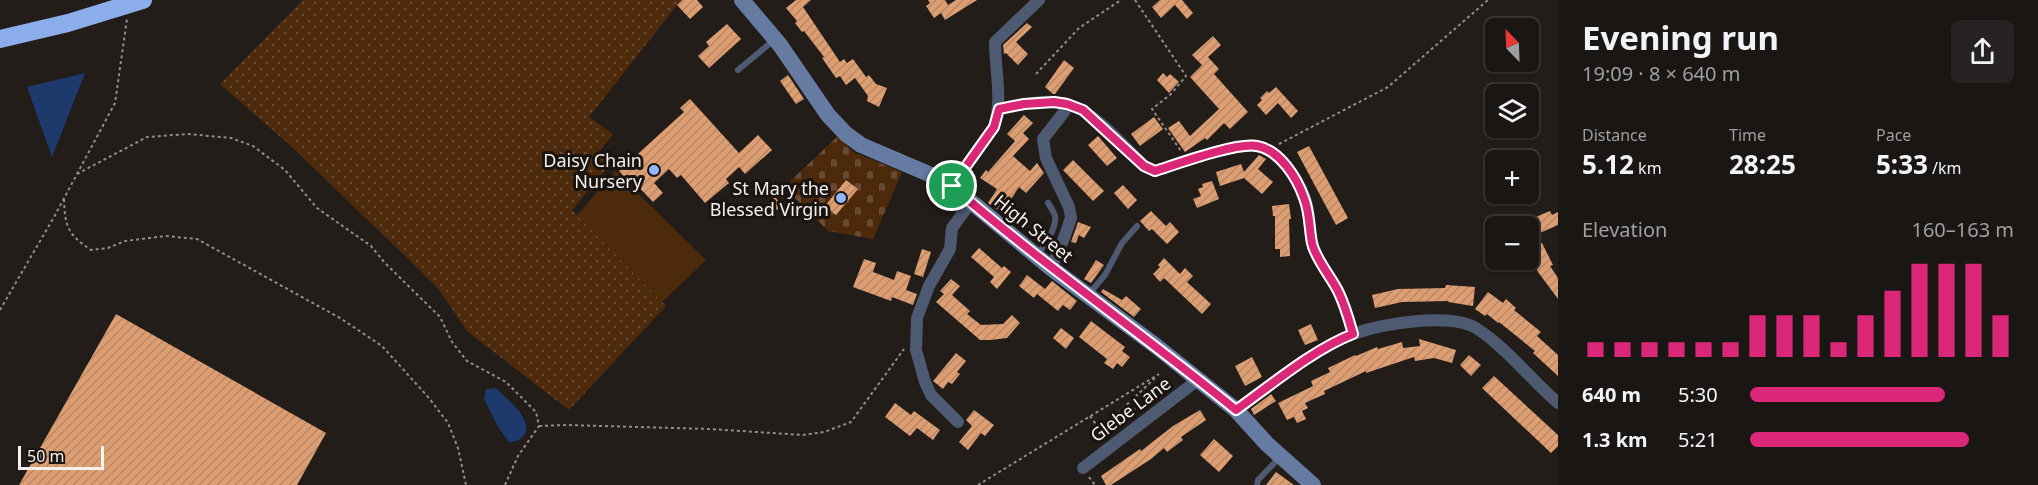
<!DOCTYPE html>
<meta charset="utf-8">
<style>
:root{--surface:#1a1614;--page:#272322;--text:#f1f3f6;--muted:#9f9fa0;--line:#383534;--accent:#db2777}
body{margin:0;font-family:"Noto Sans",sans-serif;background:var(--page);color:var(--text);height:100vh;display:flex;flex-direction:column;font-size:22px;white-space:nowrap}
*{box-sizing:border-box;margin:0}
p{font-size:20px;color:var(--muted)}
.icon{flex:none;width:33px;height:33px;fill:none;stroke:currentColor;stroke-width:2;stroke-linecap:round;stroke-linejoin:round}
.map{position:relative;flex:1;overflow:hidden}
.panel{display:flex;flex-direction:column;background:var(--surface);width:480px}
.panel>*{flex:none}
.needle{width:39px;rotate:337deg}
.tools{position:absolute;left:1485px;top:18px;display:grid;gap:12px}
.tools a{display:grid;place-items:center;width:54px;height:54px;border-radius:9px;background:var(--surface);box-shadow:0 2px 4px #0004,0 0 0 2px var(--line);font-size:30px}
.scale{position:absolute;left:18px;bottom:15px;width:86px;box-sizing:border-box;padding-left:6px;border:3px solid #f6f1ef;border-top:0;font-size:16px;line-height:21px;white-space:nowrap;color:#f6f1ef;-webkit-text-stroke:4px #1a1411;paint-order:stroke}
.pin{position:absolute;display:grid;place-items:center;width:51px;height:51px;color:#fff;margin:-26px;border:3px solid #fff;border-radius:50%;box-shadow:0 2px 6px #0007}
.round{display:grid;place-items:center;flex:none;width:63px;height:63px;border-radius:9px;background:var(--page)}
.headline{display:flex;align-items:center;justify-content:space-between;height:102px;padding:0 24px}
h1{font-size:33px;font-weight:700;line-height:45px}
.metrics{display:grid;grid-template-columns:repeat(3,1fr);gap:9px;height:102px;padding:6px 24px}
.metrics div{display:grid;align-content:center}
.metrics b{font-size:26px;font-weight:700}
.metrics small{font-size:16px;font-weight:400}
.metrics p{font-size:16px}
.chart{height:168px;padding:12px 24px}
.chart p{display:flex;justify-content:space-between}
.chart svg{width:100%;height:108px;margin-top:6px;stroke:var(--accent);stroke-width:6}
ul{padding:0 24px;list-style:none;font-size:20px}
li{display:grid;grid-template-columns:96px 72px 1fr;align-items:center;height:45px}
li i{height:15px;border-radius:8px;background:var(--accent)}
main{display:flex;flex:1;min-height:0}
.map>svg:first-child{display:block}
.green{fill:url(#green-dots)}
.cemetery{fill:url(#cemetery-stones)}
.pitch{fill:#4e2a0d}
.water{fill:#1e396c}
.building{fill:url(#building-hatch)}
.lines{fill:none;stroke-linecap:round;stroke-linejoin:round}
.path{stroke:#928d8a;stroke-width:2;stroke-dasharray:3 3;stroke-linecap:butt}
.lane{stroke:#4d5a72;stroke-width:6}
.street{stroke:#4d5a72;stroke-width:12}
.secondary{stroke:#667ba2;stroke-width:16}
.highway{stroke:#8bade9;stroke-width:18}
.route-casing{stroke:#fff;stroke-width:12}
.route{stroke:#db2777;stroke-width:8}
.poi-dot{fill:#92b7fd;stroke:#1a1411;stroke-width:2}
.labels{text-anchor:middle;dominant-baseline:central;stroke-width:6;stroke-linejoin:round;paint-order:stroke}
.poi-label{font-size:18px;fill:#f6f1ef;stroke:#1a1411;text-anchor:end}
.street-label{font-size:18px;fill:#f6f1ef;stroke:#1a1411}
</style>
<main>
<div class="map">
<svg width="1558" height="485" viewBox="0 0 1558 485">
<defs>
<pattern id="green-dots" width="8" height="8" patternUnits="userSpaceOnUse" patternTransform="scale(1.5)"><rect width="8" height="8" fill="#4e2a0d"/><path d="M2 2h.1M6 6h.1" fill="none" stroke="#684931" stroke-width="1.8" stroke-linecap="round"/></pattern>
<pattern id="cemetery-stones" width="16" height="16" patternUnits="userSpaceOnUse" patternTransform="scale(1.5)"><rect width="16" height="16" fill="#4e2a0d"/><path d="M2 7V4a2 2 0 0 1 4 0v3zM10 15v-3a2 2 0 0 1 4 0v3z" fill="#684931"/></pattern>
<pattern id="building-hatch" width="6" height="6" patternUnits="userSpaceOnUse" patternTransform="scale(1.5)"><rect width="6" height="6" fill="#dd9e72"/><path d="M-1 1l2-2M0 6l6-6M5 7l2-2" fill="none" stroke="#b88868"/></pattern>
</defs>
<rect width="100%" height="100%" fill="#231d1a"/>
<path class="green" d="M 303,0 L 681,0 L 589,117 L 613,134 L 598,153 L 610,164 L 572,210 L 666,306 L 569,410 L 468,332 L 437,287 L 291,146 L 220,84 Z"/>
<path class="cemetery" d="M 838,136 L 853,152 L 902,172 L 873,239 L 828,231 L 784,187 Z"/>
<path class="pitch" d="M 615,171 L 706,260 L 662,302 L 577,216 Z"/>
<path class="water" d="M 85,73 L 52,157 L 27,87 Z
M 496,388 C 506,398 533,419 525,434 C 521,440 516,442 509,442 L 498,427 L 484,399 L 486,389 Z"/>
<path class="building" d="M 682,0 L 697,0 L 703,7 L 690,19 L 677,5 Z
M 796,0 L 811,0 L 803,7 L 840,62 L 844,59 L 847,63 L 853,59 L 866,77 L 869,75 L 876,84 L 887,88 L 879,107 L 867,101 L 868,96 L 855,78 L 846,85 L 840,76 L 836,78 L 822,58 L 824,57 L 804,31 L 802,32 L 795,23 L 797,21 L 786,8 Z
M 928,0 L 945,0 L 948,5 L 956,0 L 977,0 L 945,20 L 941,13 L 934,18 L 926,6 L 930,3 Z
M 1160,0 L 1182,0 L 1193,13 L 1187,19 L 1175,5 L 1161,18 L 1152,7 Z
M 1027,23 L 1032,27 L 1016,42 L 1028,54 L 1018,65 L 1006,53 L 1004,54 L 1003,45 Z
M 727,24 L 741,39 L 709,68 L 698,56 L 709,46 L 706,42 Z
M 1213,36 L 1221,45 L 1208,57 L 1219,69 L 1214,74 L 1248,112 L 1230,129 L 1224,123 L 1207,140 L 1205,138 L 1185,152 L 1168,128 L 1179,121 L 1190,136 L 1219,109 L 1190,77 L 1202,65 L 1192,55 Z
M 1064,60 L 1074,68 L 1055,94 L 1053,94 L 1045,87 Z
M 1163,73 L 1167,77 L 1170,74 L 1179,82 L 1169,93 L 1157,80 Z
M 788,75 L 804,99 L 796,104 L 780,81 Z
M 1276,87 L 1298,111 L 1291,118 L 1278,103 L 1266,115 L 1257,105 L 1262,100 L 1260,98 L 1267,91 L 1269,93 Z
M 690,99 L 739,153 L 758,135 L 772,150 L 745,174 L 739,167 L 726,179 L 729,183 L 705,203 L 681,175 L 677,178 L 669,169 L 654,183 L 663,193 L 653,202 L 632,180 L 629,182 L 619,171 L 684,112 L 680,108 Z
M 1024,115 L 1033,123 L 1023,133 L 1029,139 L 1013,156 L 1030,171 L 1037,163 L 1044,173 L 1026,193 L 1019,187 L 1002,213 L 988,203 L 997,189 L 980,178 L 986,170 L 988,172 L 1015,141 L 1007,134 Z
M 1154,117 L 1163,129 L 1140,146 L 1131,134 Z
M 1098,136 L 1117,158 L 1107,166 L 1088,145 Z
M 1309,146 L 1348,218 L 1336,225 L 1297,152 Z
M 1259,155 L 1266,159 L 1258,169 L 1273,182 L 1262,194 L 1244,178 L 1220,186 L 1216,172 L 1241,164 L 1244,172 Z
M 1073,160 L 1104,191 L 1093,201 L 1063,170 Z
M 846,180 L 858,189 L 836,215 L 825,206 Z
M 1212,181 L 1219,199 L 1197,208 L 1193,199 L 1201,196 L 1198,189 L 1203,187 L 1202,184 Z
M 1123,185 L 1137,200 L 1128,209 L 1114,193 Z
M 775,197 L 782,205 L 768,218 L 761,210 Z
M 1289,204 L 1291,219 L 1289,219 L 1290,256 L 1280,257 L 1280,249 L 1275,249 L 1275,216 L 1273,216 L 1272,206 Z
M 1151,211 L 1166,226 L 1170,222 L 1179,232 L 1167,244 L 1152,229 L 1149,231 L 1140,221 Z
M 1550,211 L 1552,215 L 1558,212 L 1558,225 L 1533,236 L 1526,221 Z
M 1078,222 L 1091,227 L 1084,238 L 1079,235 L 1076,243 L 1071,242 Z
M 1542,243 L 1553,265 L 1550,266 L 1558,278 L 1558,299 L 1538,272 L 1528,251 L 1528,249 Z
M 979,248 L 1002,268 L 1004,266 L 1011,272 L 997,289 L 990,282 L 994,277 L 971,257 Z
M 922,249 L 931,252 L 923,277 L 914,274 Z
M 1164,258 L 1180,274 L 1185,268 L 1193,276 L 1187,282 L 1211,304 L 1202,314 L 1164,278 L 1160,282 L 1153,274 L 1160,267 L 1158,265 Z
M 864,259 L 876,263 L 873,272 L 894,280 L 897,271 L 911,276 L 906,290 L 917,294 L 913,305 L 892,297 L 891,301 L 853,287 Z
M 1096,260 L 1104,265 L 1091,283 L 1084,279 Z
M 1027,275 L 1045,289 L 1052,281 L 1077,301 L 1070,310 L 1063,305 L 1058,311 L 1037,294 L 1034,298 L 1019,286 Z
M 951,279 L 960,286 L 952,295 L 970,311 L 967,314 L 981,325 L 1003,324 L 1012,315 L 1020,323 L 1007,338 L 991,340 L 980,340 L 936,302 L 944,294 L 940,291 Z
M 1446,285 L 1475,287 L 1473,306 L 1448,302 L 1449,301 L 1402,302 L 1375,308 L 1372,295 L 1398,289 L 1445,288 Z
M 1103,289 L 1122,300 L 1126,296 L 1141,309 L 1134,317 L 1101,292 Z
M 1488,292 L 1503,303 L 1506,299 L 1516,308 L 1514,310 L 1541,332 L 1537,336 L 1558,355 L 1558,376 L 1533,353 L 1535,351 L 1499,322 L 1498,323 L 1487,314 L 1485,316 L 1475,309 Z
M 116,314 L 326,433 L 297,485 L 19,485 Z
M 1091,321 L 1125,347 L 1122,351 L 1130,357 L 1122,367 L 1117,363 L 1113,369 L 1104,363 L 1107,359 L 1079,337 Z
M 1311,324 L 1318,340 L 1305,345 L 1298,330 Z
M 1061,328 L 1074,338 L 1066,349 L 1053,338 Z
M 1419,339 L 1456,350 L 1452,363 L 1434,358 L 1415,361 L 1414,357 L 1366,373 L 1366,371 L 1324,391 L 1325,394 L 1305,403 L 1308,408 L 1302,411 L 1306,419 L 1297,423 L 1294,417 L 1287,420 L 1278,403 L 1313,386 L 1311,381 L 1330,372 L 1328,368 L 1355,355 L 1356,356 L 1377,347 L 1378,349 L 1402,342 L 1403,348 L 1420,346 Z
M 956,353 L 966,361 L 957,372 L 960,374 L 952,384 L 948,382 L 943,389 L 933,381 Z
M 1469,355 L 1481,365 L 1471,376 L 1460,365 Z
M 1252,357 L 1262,377 L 1245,386 L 1235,366 Z
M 1494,376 L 1558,435 L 1558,446 L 1551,453 L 1482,388 Z
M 1271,394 L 1276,401 L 1254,415 L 1251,409 Z
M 895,403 L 911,415 L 914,411 L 940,430 L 933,440 L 917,428 L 910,436 L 885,417 Z
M 974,410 L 994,425 L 985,436 L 981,433 L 968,450 L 959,442 L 972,426 L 966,420 Z
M 1200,410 L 1206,420 L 1181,437 L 1183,440 L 1167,452 L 1164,448 L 1151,459 L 1111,485 L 1106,485 L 1101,476 L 1140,449 L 1141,451 L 1173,426 Z
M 1214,439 L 1233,456 L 1219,472 L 1200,455 Z
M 1276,472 L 1294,485 L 1266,485 Z"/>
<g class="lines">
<path class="path" d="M 1135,0 L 1186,76 L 1171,94 L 1152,109 L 1181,151
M 1036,74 L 1079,28 L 1121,0
M 1279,144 L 1388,87 L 1488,0
M 77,174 L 147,137 L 188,134 L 231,138 L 253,146 L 285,170 L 317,208 L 371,246 L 385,263 L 440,317 L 452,342 L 467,361 L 506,382 L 536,412 L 539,426 L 518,456 L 505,485
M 64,199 C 65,226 67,234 91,250 L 108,248 L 125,241 L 166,236 L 197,239 L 340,318 L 382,346 L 429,398 L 448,423 L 458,448 L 466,485
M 0,310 L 54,217 L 115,103 L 127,19
M 1155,378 L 1100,430 L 1159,394
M 1090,416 L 1100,430
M 539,426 L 567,425 L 710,429 L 803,435 L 824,432 L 851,422 L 904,349
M 1089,477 L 1095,485
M 978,485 L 1159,374"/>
<path class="lane" d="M 738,70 L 774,40
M 1037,256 C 1044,245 1057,229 1055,216 C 1054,212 1050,206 1048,203
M 1088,295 L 1105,275 L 1122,243 L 1137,226
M 1257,485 L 1258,480 L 1280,457"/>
<path class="street" d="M 999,109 C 1021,105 1046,98 1068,104 C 1095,112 1124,146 1144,166 L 1155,171 C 1177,164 1237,142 1257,146 C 1279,150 1297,178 1305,198 C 1310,213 1309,228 1312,243 C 1315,258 1331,277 1338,291 C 1345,305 1349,320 1353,334 C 1314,349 1271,385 1236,410
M 952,186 L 994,127 C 1003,98 995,71 995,42 L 1039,0
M 1051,268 L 1064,238 L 1071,218 L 1069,207 L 1046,158 L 1043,139 L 1064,112 L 1067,104
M 1353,334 C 1381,324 1450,312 1476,328 C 1507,348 1530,379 1558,403
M 958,422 L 931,395 L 925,382 L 916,350 L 917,318 L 929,286 L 950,249 L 952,228 L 971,202
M 1083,468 L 1199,379"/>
<path class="secondary" d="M 742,0 L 780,45 L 828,115 L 846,134 L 861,145 L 936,177 L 952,186 L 1051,268 L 1156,346 L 1236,410 L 1267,444 L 1313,485"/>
<path class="highway" d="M 0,39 L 68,23 L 143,0"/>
</g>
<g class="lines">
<defs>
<path id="route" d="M 1054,102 L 1067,104 L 1083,110 L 1144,166 L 1155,171 C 1177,164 1237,142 1257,146 C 1280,150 1297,178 1304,198 C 1310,213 1309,228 1312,243 C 1315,258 1331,277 1338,291 C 1345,305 1349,320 1353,334 C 1314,349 1271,385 1236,410 C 1143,334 1043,265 952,186 L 994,127 L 999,109 L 1024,104 Z"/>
</defs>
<use href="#route" class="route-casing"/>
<use href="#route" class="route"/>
</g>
<g class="poi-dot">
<circle cx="654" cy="170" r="6"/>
<circle cx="841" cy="198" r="6"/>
</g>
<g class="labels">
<g class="poi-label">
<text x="642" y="160">Daisy Chain<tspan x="642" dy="21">Nursery</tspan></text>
<text x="829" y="188">St Mary the<tspan x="829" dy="21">Blessed Virgin</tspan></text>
</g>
<g class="street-label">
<text transform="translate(1034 228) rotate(39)">High Street</text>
<text transform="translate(1130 409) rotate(-37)">Glebe Lane</text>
</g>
</g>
</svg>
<div class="tools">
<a><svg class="needle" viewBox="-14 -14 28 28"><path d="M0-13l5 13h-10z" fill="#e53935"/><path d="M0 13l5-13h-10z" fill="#9f9fa0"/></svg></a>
<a><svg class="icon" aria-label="layers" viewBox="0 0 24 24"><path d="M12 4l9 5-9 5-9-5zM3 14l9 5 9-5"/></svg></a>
<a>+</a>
<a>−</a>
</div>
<div class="scale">50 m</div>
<div class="pin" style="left:952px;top:186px;background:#1e9e55"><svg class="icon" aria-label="arrive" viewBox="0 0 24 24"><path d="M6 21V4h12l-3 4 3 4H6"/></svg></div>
</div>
<section class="panel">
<div class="headline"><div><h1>Evening run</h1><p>19:09 · 8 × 640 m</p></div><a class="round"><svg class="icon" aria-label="share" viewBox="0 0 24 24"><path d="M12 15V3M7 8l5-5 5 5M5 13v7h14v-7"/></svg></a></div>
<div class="metrics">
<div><p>Distance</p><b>5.12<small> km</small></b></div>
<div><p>Time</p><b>28:25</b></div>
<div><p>Pace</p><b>5:33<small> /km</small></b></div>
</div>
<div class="chart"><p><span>Elevation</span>160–163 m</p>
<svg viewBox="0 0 160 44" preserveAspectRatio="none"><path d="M5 44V38M15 44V38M25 44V38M35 44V38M45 44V38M55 44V38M65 44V27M75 44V27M85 44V27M95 44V38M105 44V27M115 44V17M125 44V6M135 44V6M145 44V6M155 44V27"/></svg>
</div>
<ul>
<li><b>640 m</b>5:30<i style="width:74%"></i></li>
<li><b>1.3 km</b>5:21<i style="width:83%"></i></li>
</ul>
</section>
</main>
